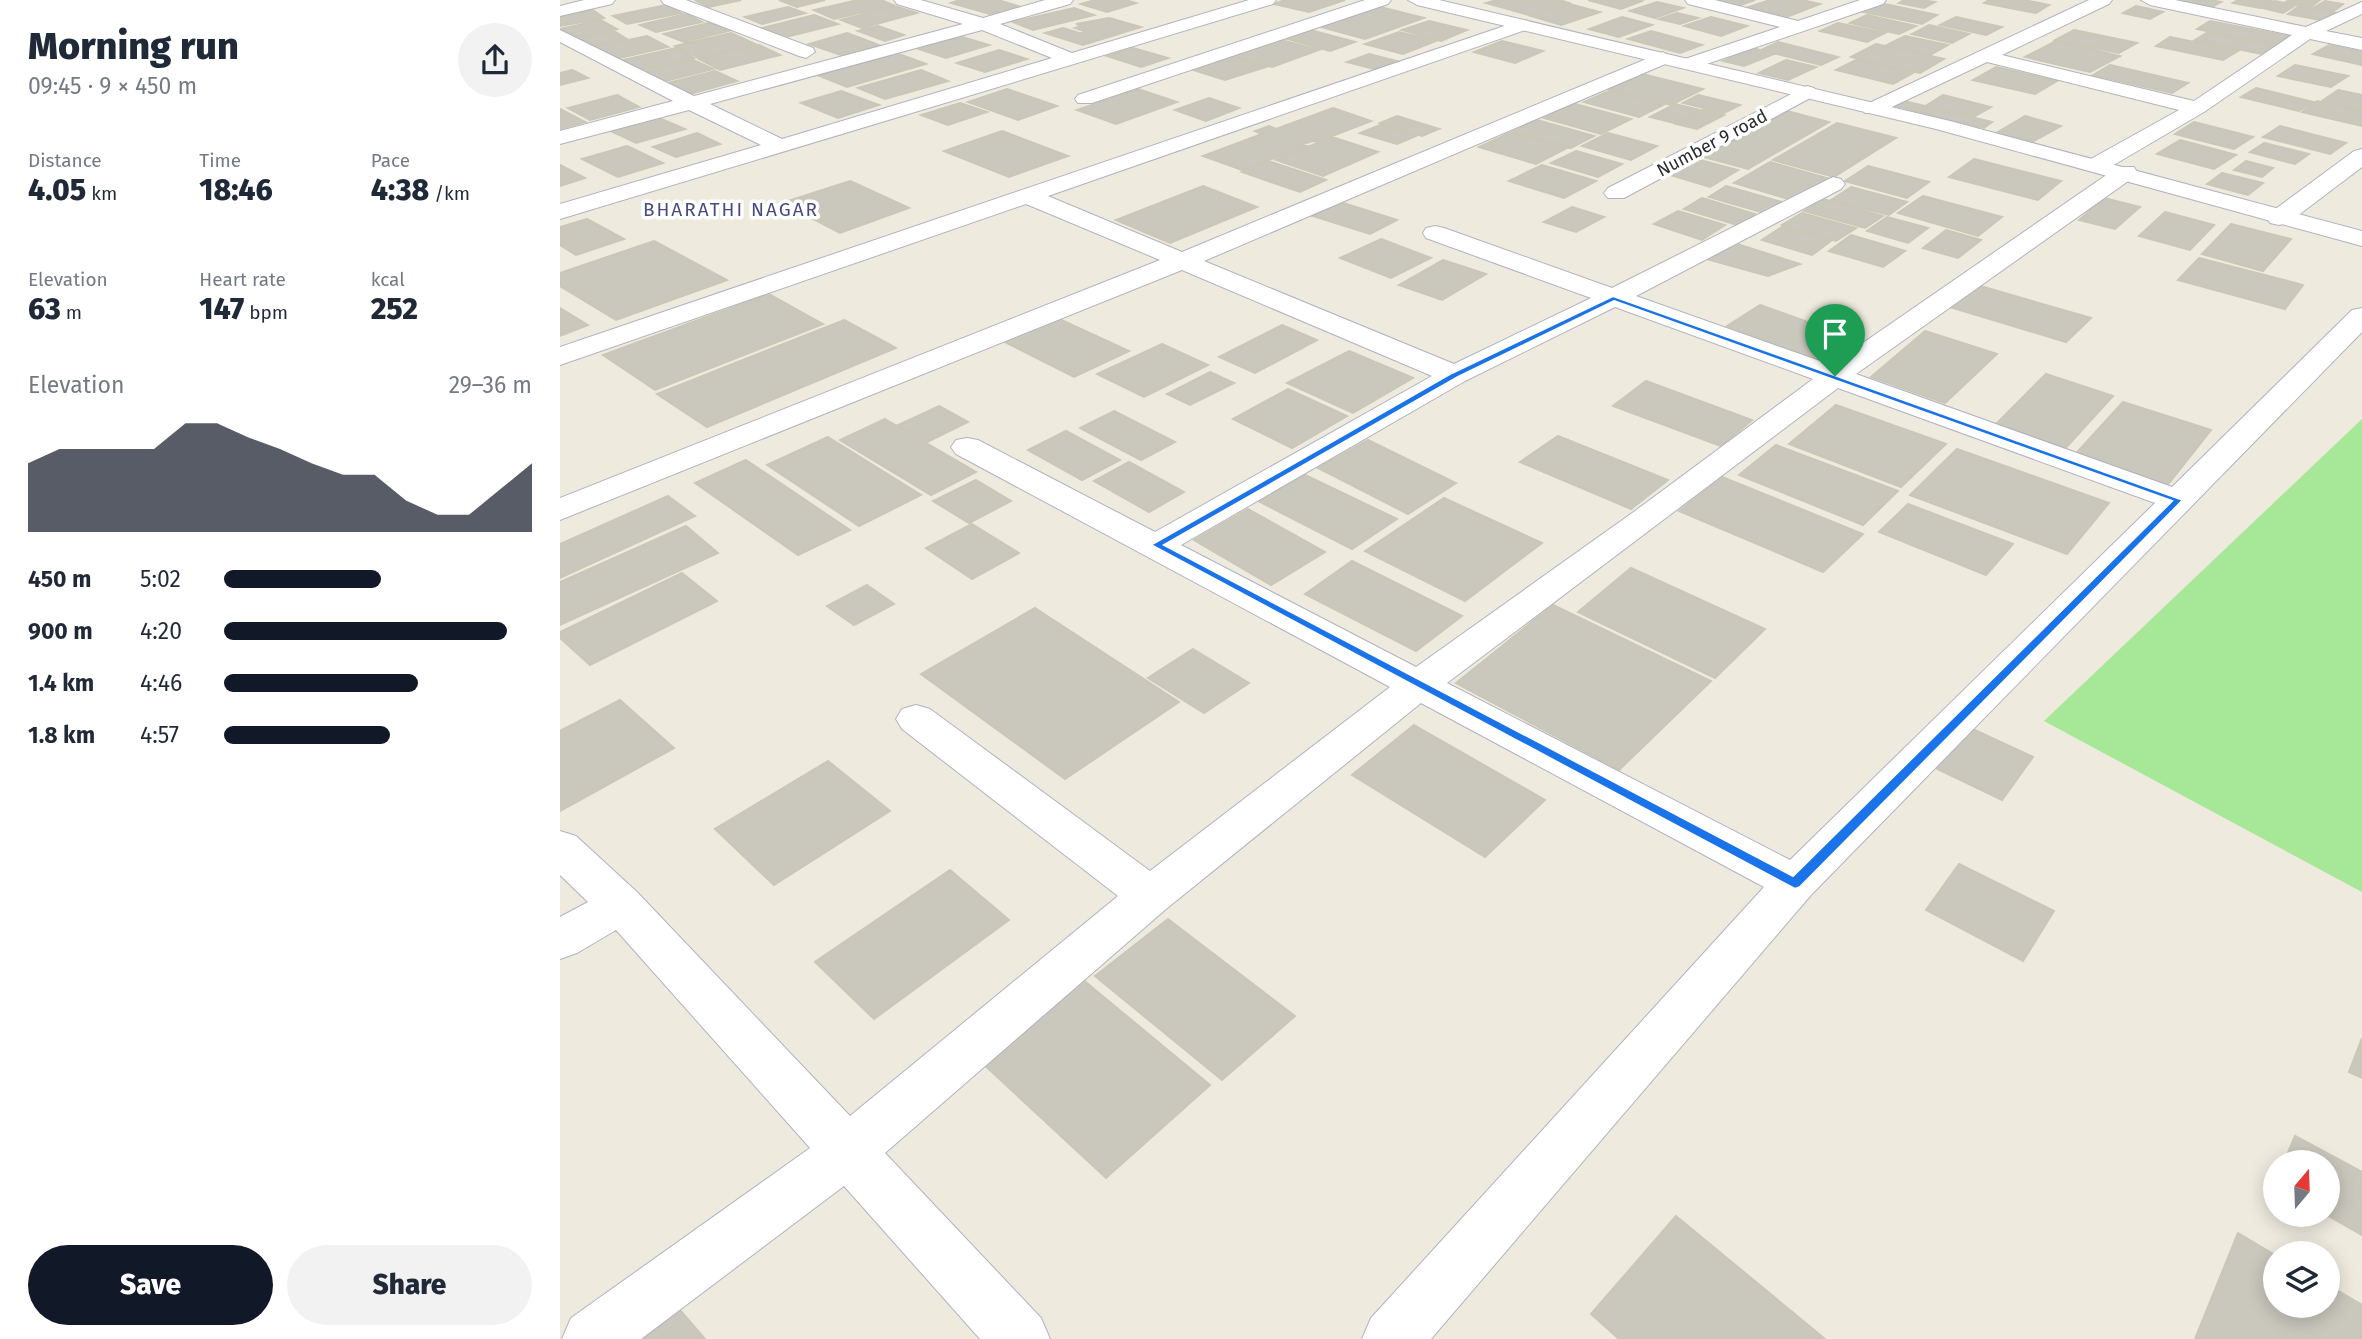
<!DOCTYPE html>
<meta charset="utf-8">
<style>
:root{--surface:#fff;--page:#f2f2f3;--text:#1f2937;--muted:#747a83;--accent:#111827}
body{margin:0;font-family:"Fira Sans",sans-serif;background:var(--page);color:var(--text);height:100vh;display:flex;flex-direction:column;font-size:26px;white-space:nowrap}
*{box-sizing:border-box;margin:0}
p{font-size:23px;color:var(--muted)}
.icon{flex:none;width:38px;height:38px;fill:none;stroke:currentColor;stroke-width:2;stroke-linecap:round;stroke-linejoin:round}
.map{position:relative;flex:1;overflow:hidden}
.drawer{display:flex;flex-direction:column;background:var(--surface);width:560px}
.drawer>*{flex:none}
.needle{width:46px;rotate:19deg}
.fabs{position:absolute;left:1703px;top:1150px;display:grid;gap:14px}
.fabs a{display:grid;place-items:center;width:77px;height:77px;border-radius:50%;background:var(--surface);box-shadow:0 4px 18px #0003;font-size:35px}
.pin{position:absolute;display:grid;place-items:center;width:60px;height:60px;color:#fff;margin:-72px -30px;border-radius:50% 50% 50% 0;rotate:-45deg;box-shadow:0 0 7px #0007}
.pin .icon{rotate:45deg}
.round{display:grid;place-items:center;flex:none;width:74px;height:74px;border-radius:37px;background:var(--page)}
.overview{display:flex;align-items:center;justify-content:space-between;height:119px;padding:0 28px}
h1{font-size:38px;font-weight:800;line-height:52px}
.stats{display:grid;grid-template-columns:repeat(3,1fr);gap:10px;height:119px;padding:7px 28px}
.stats div{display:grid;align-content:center}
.stats b{font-size:30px;font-weight:800}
.stats small{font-size:19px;font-weight:400}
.stats p{font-size:19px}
.chart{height:196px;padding:14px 28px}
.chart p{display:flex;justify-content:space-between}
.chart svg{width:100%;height:126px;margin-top:7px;fill:var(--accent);opacity:.7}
.button{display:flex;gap:14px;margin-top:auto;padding:14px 28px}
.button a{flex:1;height:80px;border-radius:42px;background:var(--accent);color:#fff;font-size:28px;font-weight:800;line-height:80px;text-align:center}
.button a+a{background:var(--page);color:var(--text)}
ul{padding:0 28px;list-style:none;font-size:23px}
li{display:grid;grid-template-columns:112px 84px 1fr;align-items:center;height:52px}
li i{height:18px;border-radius:9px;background:var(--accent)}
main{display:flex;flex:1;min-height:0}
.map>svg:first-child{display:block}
.green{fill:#a6e897}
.building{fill:#cac7bd;stroke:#cac7b7;stroke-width:2}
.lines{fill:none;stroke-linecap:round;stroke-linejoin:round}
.minor-casing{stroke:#b2b2c1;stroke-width:2}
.tertiary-casing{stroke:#b2b2c1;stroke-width:2}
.minor{fill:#fff;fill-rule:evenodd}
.tertiary{fill:#fff;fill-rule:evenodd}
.route{fill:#1a73e8;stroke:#fff;stroke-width:2;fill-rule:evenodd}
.labels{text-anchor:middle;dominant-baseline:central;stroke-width:7;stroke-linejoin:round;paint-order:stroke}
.far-street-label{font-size:18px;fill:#2c2c2c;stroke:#fff}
.far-neighbourhood-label{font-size:19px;letter-spacing:2px;fill:#494a80;stroke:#fff}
</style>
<main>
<section class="drawer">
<div class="overview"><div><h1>Morning run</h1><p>09:45 · 9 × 450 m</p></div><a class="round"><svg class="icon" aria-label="share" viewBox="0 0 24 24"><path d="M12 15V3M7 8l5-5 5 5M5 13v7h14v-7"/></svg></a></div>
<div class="stats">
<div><p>Distance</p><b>4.05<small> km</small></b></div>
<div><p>Time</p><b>18:46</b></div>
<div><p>Pace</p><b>4:38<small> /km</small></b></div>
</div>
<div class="stats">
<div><p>Elevation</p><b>63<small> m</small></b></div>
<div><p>Heart rate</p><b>147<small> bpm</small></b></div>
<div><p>kcal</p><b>252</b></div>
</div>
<div class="chart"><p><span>Elevation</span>29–36 m</p>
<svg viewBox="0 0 160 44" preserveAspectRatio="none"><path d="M0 44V20L10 15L20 15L30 15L40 15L50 6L60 6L70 11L80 15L90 20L100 24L110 24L120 33L130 38L140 38L150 29L160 20V44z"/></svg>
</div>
<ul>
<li><b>450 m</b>5:02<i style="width:51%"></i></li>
<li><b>900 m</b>4:20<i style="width:92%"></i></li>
<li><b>1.4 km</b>4:46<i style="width:63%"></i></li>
<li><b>1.8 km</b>4:57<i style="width:54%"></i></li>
</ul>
<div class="button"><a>Save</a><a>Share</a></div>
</section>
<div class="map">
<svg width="1802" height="1339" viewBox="0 0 1802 1339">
<rect width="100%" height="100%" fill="#efeade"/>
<path class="green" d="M 1802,419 L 1802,892 L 1484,721 Z"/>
<path class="building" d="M 135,0 L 181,0 L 149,7 Z
M 219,0 L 265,0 L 237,7 Z
M 298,0 L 321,0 L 333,5 L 274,19 L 254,10 Z
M 400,0 L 438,0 L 458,6 L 430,14 L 391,3 Z
M 535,0 L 565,0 L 576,3 L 547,12 L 521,4 Z
M 725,0 L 785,0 L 749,12 L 714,4 Z
M 937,0 L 1000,0 L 1009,3 L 969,15 L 926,3 Z
M 1028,0 L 1078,0 L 1082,1 L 1061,9 Z
M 1149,0 L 1195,0 L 1175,7 Z
M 1210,0 L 1242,0 L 1260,4 L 1224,18 L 1186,8 Z
M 1344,0 L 1362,0 L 1375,2 L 1364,8 L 1339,3 Z
M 1429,0 L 1464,0 L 1489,5 L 1476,13 L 1424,3 Z
M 1610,0 L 1651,0 L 1661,2 L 1650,8 Z
M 1678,0 L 1712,0 L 1700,8 L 1673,3 Z
M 1729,0 L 1760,0 L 1751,7 L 1726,2 Z
M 1715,1 L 1736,5 L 1723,13 L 1702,8 Z
M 1765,1 L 1783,4 L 1774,11 L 1755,7 Z
M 1097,2 L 1123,8 L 1095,18 L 1070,11 Z
M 1320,3 L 1377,15 L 1362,24 L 1304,12 Z
M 1009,4 L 1040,12 L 1001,25 L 971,16 Z
M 106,5 L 121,13 L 67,24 L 53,16 Z
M 335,6 L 357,13 L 302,28 L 281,20 Z
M 816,6 L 864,18 L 805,39 L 757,26 Z
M 1576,6 L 1603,12 L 1590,19 L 1563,13 Z
M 1739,6 L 1776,13 L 1766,21 L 1728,14 Z
M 228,7 L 245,13 L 202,24 L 185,17 Z
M 514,8 L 534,15 L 473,30 L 453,22 Z
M 33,10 L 44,18 L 0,26 L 0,17 Z
M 1117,13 L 1138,18 L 1120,24 L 1099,19 Z
M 126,14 L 142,22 L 96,32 L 80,25 Z
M 254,15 L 278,24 L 226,37 L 202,28 Z
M 1307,15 L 1356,26 L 1339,34 L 1290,23 Z
M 1062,17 L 1092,25 L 1059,37 L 1029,29 Z
M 1151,17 L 1187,26 L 1161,36 L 1124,26 Z
M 1396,17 L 1442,27 L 1426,35 L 1380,25 Z
M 549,18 L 581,27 L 523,45 L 485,33 L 503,28 L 519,33 L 524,31 L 515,28 L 522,26 L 516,24 Z
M 41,20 L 57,29 L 12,39 L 0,32 L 0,29 Z
M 869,21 L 907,30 L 881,41 L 842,30 Z
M 1650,21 L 1728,36 L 1716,45 L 1637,29 Z
M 152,22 L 172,30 L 124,42 L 104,34 Z
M 1278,23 L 1325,33 L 1307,42 L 1260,31 Z
M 1369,25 L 1409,34 L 1392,43 L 1352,34 Z
M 318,26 L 344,35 L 325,41 L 298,31 Z
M 750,30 L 795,42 L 770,51 L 724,38 Z
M 1514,30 L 1577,43 L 1559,53 L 1495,40 Z
M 54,31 L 67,39 L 28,47 L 16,39 Z
M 1091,31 L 1142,45 L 1120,53 L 1068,39 Z
M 839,32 L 876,41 L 843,54 L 805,44 Z
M 1648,32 L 1714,46 L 1701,54 L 1635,40 Z
M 171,33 L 195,44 L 139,58 L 115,46 Z
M 287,33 L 319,45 L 281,55 L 249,44 Z
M 87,36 L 108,47 L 51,60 L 31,48 Z
M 1345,36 L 1388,45 L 1370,55 L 1327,45 Z
M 402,37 L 429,45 L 386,58 L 359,49 Z
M 1610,37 L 1678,51 L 1663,60 L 1596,46 Z
M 717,39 L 759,50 L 712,67 L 670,55 Z
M 942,41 L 983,51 L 955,63 L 914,52 Z
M 1496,41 L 1560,56 L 1530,72 L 1465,57 Z
M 1218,42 L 1278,57 L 1261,65 L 1201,50 Z
M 1316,44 L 1384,59 L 1360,73 L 1291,57 Z
M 199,45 L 220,55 L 160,70 L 139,59 Z
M 1769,45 L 1802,52 L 1802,65 L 1753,54 Z
M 116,48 L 134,58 L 77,71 L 59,61 Z
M 573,48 L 608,58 L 581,67 L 547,56 Z
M 1193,48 L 1214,54 L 1184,66 L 1163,61 Z
M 439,50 L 467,59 L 425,72 L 397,63 Z
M 336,53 L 366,64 L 287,87 L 257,75 Z
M 665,54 L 706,67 L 665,80 L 627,68 Z
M 809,54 L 836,61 L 814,69 L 787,62 Z
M 133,60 L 153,69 L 98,83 L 78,73 Z
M 1226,60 L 1256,67 L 1228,80 L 1199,73 Z
M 1296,60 L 1353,73 L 1333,84 L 1276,70 Z
M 1550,65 L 1628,83 L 1612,93 L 1533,75 Z
M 1735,65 L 1788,76 L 1771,87 L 1718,76 Z
M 1436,67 L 1497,81 L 1475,94 L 1413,80 Z
M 12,70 L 28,78 L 0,85 L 0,73 Z
M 361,70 L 388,81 L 325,99 L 298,88 Z
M 155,71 L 177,81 L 130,94 L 108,83 Z
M 1082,74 L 1143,89 L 1111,105 L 1049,89 Z
M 1696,88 L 1753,102 L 1739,111 L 1681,97 Z
M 447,89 L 497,106 L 458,120 L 408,102 Z
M 578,89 L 617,102 L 556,124 L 517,110 Z
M 1778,90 L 1802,95 L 1802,110 L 1762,101 Z
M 281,91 L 319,105 L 278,118 L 241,103 Z
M 1049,91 L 1103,105 L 1079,117 L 1024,102 Z
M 57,95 L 79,107 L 30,120 L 8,108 Z
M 1138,95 L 1180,105 L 1164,113 L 1123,103 Z
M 1383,95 L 1431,107 L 1415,116 L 1367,105 Z
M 649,98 L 679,108 L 646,121 L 615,110 Z
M 1344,101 L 1432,122 L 1424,128 L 1335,106 Z
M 1757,101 L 1802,112 L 1802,126 L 1742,112 Z
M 400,103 L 427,112 L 388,125 L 361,115 Z
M 1015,104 L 1071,119 L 1041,134 L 984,118 Z
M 1115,104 L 1140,110 L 1114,123 L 1090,117 Z
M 773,108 L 811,121 L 757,142 L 753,141 L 743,144 L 747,146 L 682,170 L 643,156 L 702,134 L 695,131 L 709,126 L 716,129 Z
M 0,109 L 25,122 L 0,129 Z
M 1143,110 L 1164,115 L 1137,129 L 1116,124 Z
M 1223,110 L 1269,122 L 1188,169 L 1140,156 Z
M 837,116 L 879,129 L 862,136 L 820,123 Z
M 1465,116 L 1501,126 L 1472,142 L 1436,133 Z
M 99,118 L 125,129 L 76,143 L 51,131 Z
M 977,120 L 1034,136 L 1011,148 L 953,131 Z
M 1634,122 L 1693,137 L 1674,149 L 1615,134 Z
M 1277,123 L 1336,138 L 1274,177 L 1213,160 Z
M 820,125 L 856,136 L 837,144 L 800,133 Z
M 1720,126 L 1786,143 L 1770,154 L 1703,137 Z
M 442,131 L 508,156 L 449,177 L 384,151 Z
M 951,132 L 1007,148 L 976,164 L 919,147 Z
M 137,133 L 160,144 L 116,157 L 93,147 Z
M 1048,133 L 1097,146 L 1071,160 L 1022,146 Z
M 772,137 L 818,152 L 763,176 L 716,160 Z
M 1620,140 L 1676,155 L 1654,169 L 1597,154 Z
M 1704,143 L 1749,154 L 1735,164 L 1690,152 Z
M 67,146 L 103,163 L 58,177 L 22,159 Z
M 1016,151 L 1062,164 L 1038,177 L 991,163 Z
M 1136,159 L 1178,170 L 1150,187 L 1107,174 Z
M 1414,159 L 1501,181 L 1478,200 L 1389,177 Z
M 708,161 L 766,180 L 740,192 L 682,172 Z
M 1686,161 L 1713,168 L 1702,177 L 1674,170 Z
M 1210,162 L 1267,178 L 1232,200 L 1174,183 Z
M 0,165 L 25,178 L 0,186 Z
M 982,165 L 1036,181 L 1004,198 L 949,181 Z
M 1308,166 L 1369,182 L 1347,198 L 1285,181 Z
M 1662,173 L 1703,183 L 1688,195 L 1647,184 Z
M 290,181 L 349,208 L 280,233 L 222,203 Z
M 643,186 L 697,207 L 610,243 L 556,220 Z
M 1166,186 L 1222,202 L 1204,213 L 1149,197 Z
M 1291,187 L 1347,202 L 1329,215 L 1271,200 Z
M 1363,196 L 1442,217 L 1418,236 L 1338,213 Z
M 1142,198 L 1195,214 L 1177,225 L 1124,209 Z
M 1544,198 L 1580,207 L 1555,229 L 1519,220 Z
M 1263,199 L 1323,216 L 1305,228 L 1244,211 Z
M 780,202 L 837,220 L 810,234 L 753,216 Z
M 1012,207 L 1044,217 L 1016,232 L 984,222 Z
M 1118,211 L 1165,225 L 1142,240 L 1094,224 Z
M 1605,212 L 1654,225 L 1630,250 L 1579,236 Z
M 1242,213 L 1296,228 L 1276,241 L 1222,225 Z
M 1327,217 L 1368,228 L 1348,243 L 1307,231 Z
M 27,219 L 64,239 L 16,255 L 0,245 L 0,227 Z
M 1671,224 L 1731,239 L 1703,271 L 1642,254 Z
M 1222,227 L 1271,241 L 1252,255 L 1202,240 Z
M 1386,230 L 1421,240 L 1398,258 L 1363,248 Z
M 1291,235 L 1345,251 L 1323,267 L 1269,251 Z
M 821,239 L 871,258 L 831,278 L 780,258 Z
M 94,241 L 167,280 L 56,320 L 0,286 L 0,273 Z
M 1174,243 L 1240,264 L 1208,276 L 1146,259 Z
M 1639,258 L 1743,285 L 1725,309 L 1618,280 Z
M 883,260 L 926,274 L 882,300 L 839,285 Z
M 1417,285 L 1531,318 L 1506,342 L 1390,307 Z
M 209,294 L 263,324 L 95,390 L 43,355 Z
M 1200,305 L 1301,341 L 1267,364 L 1167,326 Z
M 0,308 L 28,325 L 0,336 Z
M 499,319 L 569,351 L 514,377 L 445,342 Z
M 284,320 L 336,348 L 147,427 L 97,394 Z
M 722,325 L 757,340 L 695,373 L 659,357 Z
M 1365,331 L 1437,354 L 1385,403 L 1311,377 Z
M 602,344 L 648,365 L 584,397 L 537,374 Z
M 789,351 L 853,378 L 793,413 L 727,383 Z
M 650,372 L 674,383 L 630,405 L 607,394 Z
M 1486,374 L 1553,396 L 1501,453 L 1431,429 Z
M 1086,381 L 1192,420 L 1161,446 L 1053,406 Z
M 728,389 L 787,416 L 732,448 L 673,419 Z
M 1563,402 L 1651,430 L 1602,492 L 1510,460 Z
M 1276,405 L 1386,444 L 1341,487 L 1229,444 Z
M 379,406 L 408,422 L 367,442 L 338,425 Z
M 554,411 L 615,442 L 581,460 L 520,428 Z
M 325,419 L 416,472 L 371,495 L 280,440 Z
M 506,431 L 560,460 L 522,480 L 468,450 Z
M 998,436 L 1108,480 L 1071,509 L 960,462 Z
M 268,437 L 361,495 L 299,526 L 207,465 Z
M 808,440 L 896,483 L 848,514 L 758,468 Z
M 1216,445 L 1338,491 L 1303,525 L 1179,475 Z
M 1397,449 L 1549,503 L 1507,554 L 1350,495 Z
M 186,460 L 290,530 L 238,555 L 135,483 Z
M 569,462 L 624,492 L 589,512 L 534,481 Z
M 743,474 L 837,519 L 792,549 L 698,501 Z
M 1162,477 L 1303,534 L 1263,572 L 1119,511 Z
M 416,480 L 451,501 L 409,523 L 373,501 Z
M 108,496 L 135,516 L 0,578 L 0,544 Z
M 884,498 L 982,543 L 905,601 L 805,551 Z
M 1348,504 L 1453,544 L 1426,575 L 1319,532 Z
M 688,509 L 765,552 L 711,585 L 634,540 Z
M 412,524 L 459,553 L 412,579 L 366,548 Z
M 126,526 L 158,553 L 0,625 L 0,582 Z
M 792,561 L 902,616 L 856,651 L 745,594 Z
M 1071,568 L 1205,629 L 1155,678 L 1018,612 Z
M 122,573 L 157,601 L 30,665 L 0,638 L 0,632 Z
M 307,585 L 334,604 L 294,625 L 267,606 Z
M 993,605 L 1151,681 L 1059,770 L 896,683 Z
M 475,608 L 619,702 L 505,779 L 361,674 Z
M 633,649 L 689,683 L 644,713 L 588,678 Z
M 60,700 L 114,748 L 0,811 L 0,731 Z
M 854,725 L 985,800 L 925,857 L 792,775 Z
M 1406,726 L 1473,757 L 1442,800 L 1373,767 Z
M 268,761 L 330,811 L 214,885 L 155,829 Z
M 1399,864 L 1494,911 L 1463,961 L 1366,910 Z
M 390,870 L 449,920 L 314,1019 L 255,962 Z
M 608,919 L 735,1016 L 662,1080 L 535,976 Z
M 522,979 L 650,1085 L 546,1178 L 419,1060 Z
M 1802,1038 L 1802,1078 L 1789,1072 Z
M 1735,1136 L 1802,1172 L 1802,1235 L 1765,1214 L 1768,1162 L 1724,1162 Z
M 1116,1216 L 1265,1339 L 1059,1339 L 1031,1314 Z
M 1678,1233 L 1715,1255 L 1715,1306 L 1768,1306 L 1768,1285 L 1802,1305 L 1802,1339 L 1635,1339 Z
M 113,1302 L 145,1339 L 67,1339 Z"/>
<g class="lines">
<defs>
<path id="minor" d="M 24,0 L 55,0 L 52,4 L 0,16 L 0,6 Z
M 101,0 L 126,0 L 253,48 L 255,52 L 246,58 L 239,56 L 104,4 Z
M 334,0 L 361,0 L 423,18 L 485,0 L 513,0 L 510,4 L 440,24 L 512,53 L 689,0 L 716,0 L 713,4 L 0,219 L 0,204 L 201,145 L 129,110 L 0,144 L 0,131 L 113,101 L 0,42 L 0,30 L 134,96 L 403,24 L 337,4 ZM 422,30 L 492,58 L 222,139 L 150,104 Z
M 805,0 L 831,0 L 828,4 L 532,103 L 518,103 L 515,99 L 518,95 Z
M 1125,0 L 1155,0 L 1238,21 L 1300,0 L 1326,0 L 1323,4 L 1132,69 L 1125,67 L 1122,63 L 1125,59 L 1220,27 L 1128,4 Z
M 1529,0 L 1552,0 L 1549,4 L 1442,55 L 1634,101 L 1732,35 L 1590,5 L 1581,0 L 1615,0 L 1746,27 L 1802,2 L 1802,14 L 1766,31 L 1802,38 L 1802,50 L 1750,39 L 1644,112 L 1545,170 L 1529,170 L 1526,165 L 1529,160 L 1619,110 L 1427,62 L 1319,113 L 1305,113 L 1302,109 L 1305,105 Z
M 962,20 L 968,21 L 971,25 L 968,29 L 488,196 L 622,252 L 1103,52 L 1112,58 L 1110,62 L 644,261 L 894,364 L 1031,298 L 866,238 L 863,233 L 866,228 L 875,226 L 884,228 L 1052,288 L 1273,177 L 1281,179 L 1285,184 L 1281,189 L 1076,296 L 1271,365 L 1558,167 L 1574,167 L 1577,172 L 1574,177 L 1296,374 L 1612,487 L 1792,310 L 1802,308 L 1802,332 L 1251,895 L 871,1339 L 802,1339 L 811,1318 L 1204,887 L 861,703 L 606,909 L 325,1153 L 481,1318 L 490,1339 L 420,1339 L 284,1186 L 81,1339 L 2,1339 L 11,1318 L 250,1148 L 56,930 L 17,953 L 0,959 L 0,917 L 28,902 L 0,875 L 0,831 L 16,836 L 77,892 L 290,1116 L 558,896 L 342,729 L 336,719 L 342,709 L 356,705 L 370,709 L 590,871 L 830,687 L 396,454 L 391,447 L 396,440 L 407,438 L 418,440 L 595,532 L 872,376 L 622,270 L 0,520 L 0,498 L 600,260 L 466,204 L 0,365 L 0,347 ZM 1055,307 L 1253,379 L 1075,511 L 856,667 L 621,545 L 905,381 ZM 1278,388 L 1595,503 L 1230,860 L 887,683 Z
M 1247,86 L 1254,88 L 1257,92 L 1254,96 L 1064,198 L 1048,198 L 1044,193 L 1048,188 Z
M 1802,149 L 1802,167 L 1728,223 L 1719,225 L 1710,223 L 1707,218 L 1710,213 L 1794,151 Z"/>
<path id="tertiary" d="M 848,0 L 879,0 L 1390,121 L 1802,231 L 1802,246 L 1376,129 L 857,5 Z"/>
</defs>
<use href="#minor" class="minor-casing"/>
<use href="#tertiary" class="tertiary-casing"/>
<use href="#minor" class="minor"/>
<use href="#tertiary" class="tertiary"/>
</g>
<path class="route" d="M 1053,296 L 1623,500 L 1240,887 L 1235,889 L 591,545 L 892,373 ZM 1054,301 L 1612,501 L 1233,876 L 604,545 L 898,377 Z"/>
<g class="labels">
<g class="far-street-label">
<text transform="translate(1152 143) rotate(-28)">Number 9 road</text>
</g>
<g class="far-neighbourhood-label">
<text x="171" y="209">BHARATHI NAGAR</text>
</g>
</g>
</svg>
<div class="fabs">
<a><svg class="needle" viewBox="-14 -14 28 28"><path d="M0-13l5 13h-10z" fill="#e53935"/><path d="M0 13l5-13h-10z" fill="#747a83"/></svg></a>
<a><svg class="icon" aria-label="layers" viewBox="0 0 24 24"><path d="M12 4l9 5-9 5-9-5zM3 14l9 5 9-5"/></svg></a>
</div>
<div class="pin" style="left:1275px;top:376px;background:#1e9e55"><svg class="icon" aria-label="arrive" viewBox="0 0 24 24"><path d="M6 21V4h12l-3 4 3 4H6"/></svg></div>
</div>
</main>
